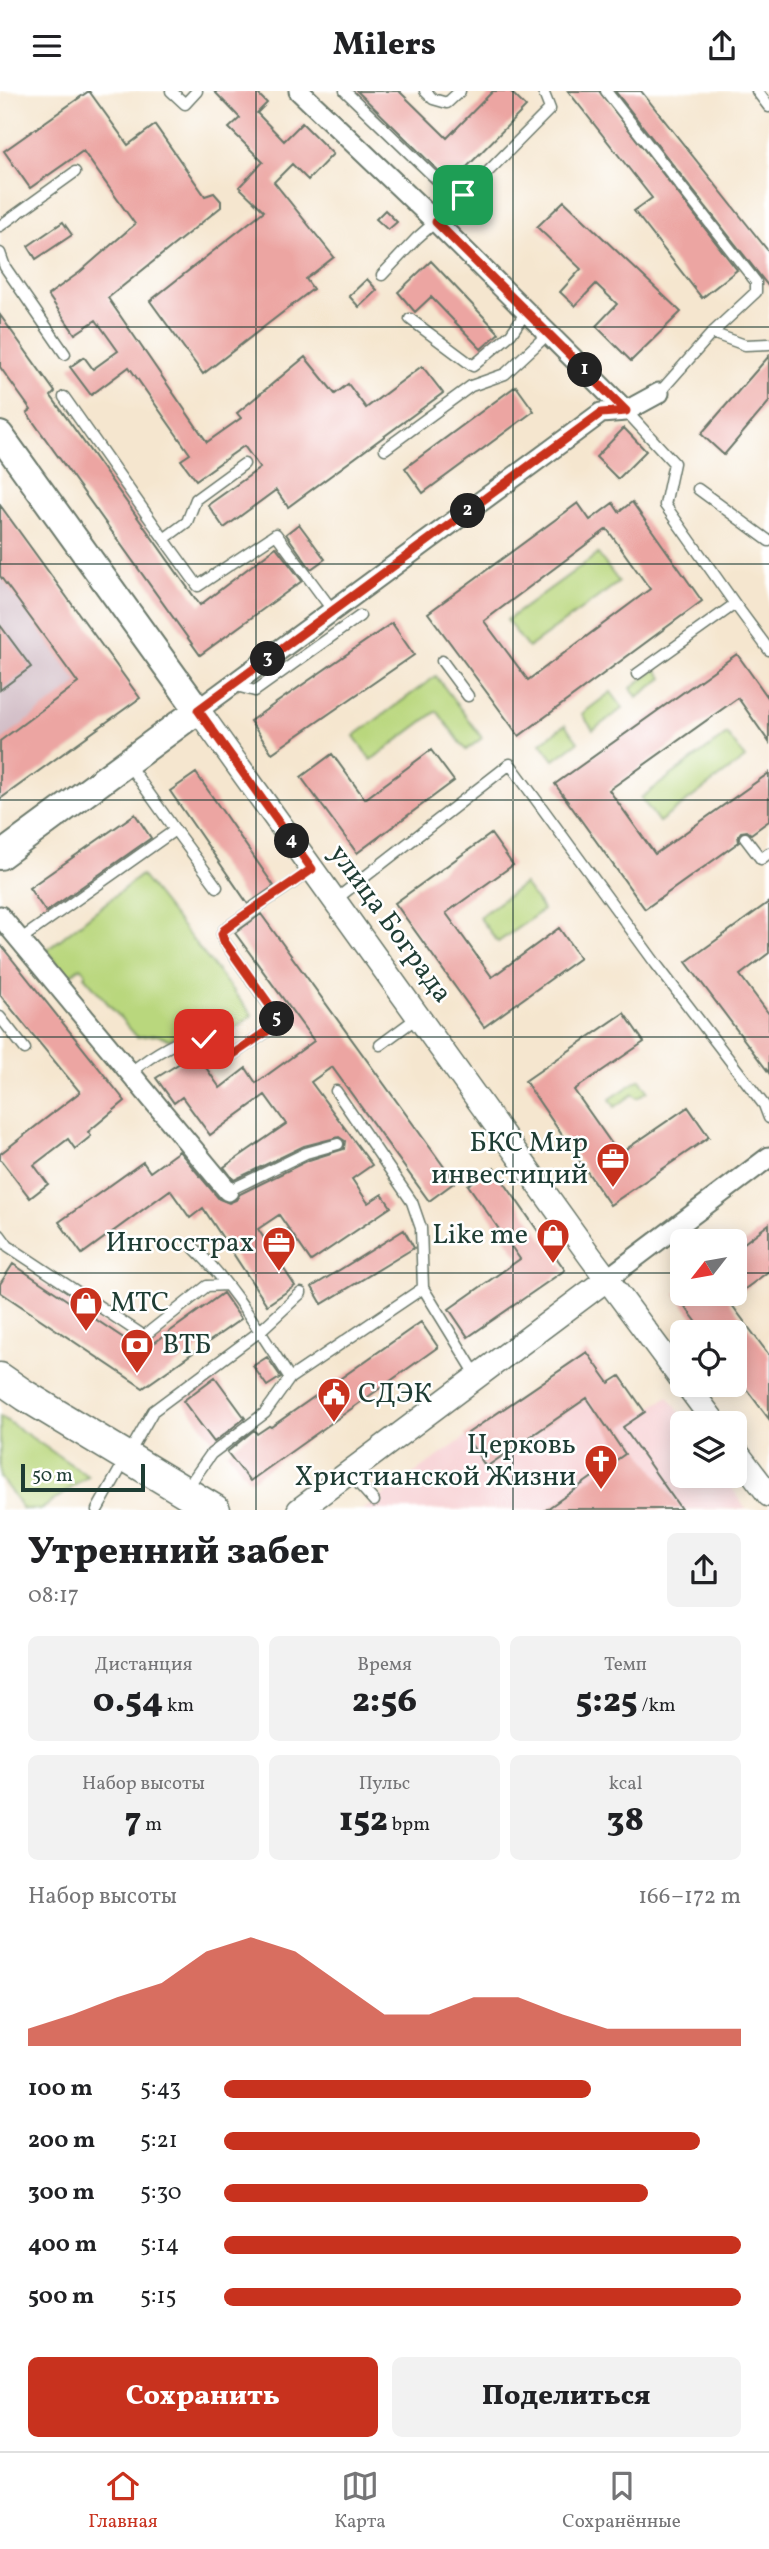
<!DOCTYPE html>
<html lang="ru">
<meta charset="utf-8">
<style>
:root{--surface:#fff;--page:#f2f2f2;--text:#202124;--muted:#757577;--line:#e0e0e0;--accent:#c8321e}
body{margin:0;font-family:Vollkorn,serif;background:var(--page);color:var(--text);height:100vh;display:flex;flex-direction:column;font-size:26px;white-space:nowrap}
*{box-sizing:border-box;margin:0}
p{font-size:23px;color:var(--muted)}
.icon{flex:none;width:38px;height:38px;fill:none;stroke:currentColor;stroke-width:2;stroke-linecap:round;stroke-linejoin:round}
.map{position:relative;height:1419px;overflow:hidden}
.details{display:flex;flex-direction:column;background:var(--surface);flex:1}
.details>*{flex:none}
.needle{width:46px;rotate:239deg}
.fabs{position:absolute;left:670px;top:1138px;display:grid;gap:14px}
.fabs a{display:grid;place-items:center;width:77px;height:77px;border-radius:10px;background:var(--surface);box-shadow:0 4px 18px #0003;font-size:35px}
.scale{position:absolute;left:21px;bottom:18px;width:124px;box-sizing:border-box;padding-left:7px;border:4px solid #1f3d34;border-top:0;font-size:19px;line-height:24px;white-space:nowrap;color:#1f3d34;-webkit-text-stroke:5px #fff;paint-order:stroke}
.pin{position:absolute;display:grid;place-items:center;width:60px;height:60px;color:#fff;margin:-30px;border-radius:14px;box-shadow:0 4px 10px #0006}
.km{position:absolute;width:35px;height:35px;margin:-18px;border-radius:50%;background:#222;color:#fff;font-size:19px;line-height:35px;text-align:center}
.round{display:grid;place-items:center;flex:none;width:74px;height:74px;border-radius:10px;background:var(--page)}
.summary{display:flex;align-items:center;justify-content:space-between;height:119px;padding:0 28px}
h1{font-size:38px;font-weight:800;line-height:52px}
.metrics{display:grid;grid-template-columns:repeat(3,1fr);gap:10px;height:119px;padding:7px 28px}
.metrics div{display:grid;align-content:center;border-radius:10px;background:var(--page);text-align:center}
.metrics b{font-size:35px;font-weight:800}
.metrics small{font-size:19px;font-weight:400}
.metrics p{font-size:19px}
.chart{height:196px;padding:14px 28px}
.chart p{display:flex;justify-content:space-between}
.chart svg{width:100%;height:126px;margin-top:7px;fill:var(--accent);opacity:.7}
.cta{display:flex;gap:14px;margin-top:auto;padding:14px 28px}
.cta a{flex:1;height:80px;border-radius:10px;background:var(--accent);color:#fff;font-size:28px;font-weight:800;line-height:80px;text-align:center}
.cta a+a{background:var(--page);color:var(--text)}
ul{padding:0 28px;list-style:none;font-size:23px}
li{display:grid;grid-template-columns:112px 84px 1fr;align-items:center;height:52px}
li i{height:18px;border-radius:9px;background:var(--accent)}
header{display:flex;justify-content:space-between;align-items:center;height:91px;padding:0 28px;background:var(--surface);font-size:32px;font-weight:800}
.menu{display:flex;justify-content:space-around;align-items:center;height:98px;border-top:2px solid var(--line);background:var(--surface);font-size:19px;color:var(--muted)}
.menu a{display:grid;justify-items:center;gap:4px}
.menu .selected{color:var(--accent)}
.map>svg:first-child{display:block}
.built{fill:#f7cfd2}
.industrial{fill:#d2bdc6}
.green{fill:#b9d77d;stroke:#6c8a58;stroke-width:2}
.building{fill:#eca5a2;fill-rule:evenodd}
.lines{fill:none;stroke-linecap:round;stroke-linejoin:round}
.service-casing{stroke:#6a786a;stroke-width:13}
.minor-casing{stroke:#6a786a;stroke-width:23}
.tertiary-casing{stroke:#6a786a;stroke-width:26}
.secondary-casing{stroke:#6a786a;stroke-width:30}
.primary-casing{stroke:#6a786a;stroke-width:33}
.service{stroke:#fff;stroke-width:10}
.minor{stroke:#fff;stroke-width:19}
.tertiary{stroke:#fff;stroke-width:23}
.secondary{stroke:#fff;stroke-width:26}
.primary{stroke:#fff;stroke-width:30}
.route-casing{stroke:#fff;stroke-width:14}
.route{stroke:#c8321e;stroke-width:9}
.grid{fill:none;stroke:#1f3d34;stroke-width:2;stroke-opacity:0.55}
.labels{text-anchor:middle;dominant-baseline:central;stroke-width:5;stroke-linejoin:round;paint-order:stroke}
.street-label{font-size:28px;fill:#1f3d34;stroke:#fff}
.poi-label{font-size:28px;fill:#1f3d34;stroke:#fff;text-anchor:end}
</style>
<header><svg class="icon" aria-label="menu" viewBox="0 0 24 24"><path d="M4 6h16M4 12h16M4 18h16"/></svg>Milers<svg class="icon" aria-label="share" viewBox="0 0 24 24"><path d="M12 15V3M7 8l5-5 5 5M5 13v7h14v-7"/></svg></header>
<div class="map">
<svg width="769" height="1419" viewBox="0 0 769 1419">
<rect width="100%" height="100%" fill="#fff"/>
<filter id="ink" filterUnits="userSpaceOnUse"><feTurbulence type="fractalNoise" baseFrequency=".0143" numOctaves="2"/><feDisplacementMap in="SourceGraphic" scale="14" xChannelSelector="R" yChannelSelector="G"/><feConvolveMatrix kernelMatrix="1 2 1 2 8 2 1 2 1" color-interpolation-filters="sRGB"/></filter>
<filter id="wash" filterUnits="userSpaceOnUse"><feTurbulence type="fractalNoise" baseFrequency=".00686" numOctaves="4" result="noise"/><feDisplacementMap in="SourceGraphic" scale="28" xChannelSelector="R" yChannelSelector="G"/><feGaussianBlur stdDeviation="1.57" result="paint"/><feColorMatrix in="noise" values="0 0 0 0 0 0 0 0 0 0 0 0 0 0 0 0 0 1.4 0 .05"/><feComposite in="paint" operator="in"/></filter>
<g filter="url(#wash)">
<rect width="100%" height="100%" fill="#f5e6cf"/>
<path class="built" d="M 587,1261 L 609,1292 L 620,1285 L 645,1321 L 668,1305 L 687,1332 L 682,1332 L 682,1384 L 723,1384 L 746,1418 L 362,1419 Z"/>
<path class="industrial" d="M 0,414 L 140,607 L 0,708 Z"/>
<path class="green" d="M 598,463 L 619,491 L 528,557 L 507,529 Z
M 656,578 L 663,587 L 637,606 L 631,597 Z
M 436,585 L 482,647 L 466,659 L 437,620 L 371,669 L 354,645 Z
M 611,601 L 623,617 L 593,639 L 582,623 Z
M 565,634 L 578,651 L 554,669 L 541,652 Z
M 727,643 L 745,667 L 659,731 L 641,707 Z
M 141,784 L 252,924 L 217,952 L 197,927 L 170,949 L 157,944 L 137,946 L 84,885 L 86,883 L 81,876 L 68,886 L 47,859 Z
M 524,793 L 543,819 L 498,851 L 479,826 Z
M 640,988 L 648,1000 L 637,1007 L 633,1003 L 615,1016 L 610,1008 Z
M 0,1325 L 88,1385 L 42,1418 L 23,1418 L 0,1386 Z"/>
<g id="blocks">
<path class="building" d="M 89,0 L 128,54 L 155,34 L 205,105 L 214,102 L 221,110 L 221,116 L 108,207 L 207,351 L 241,327 L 237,322 L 305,266 L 335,303 L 348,293 L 366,317 L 422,275 L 443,302 L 288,416 L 276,399 L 224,437 L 208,414 L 260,377 L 244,355 L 196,389 L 181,369 L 190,363 L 129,276 L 91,304 L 70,276 L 84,266 L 93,278 L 118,260 L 96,229 L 75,243 L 48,204 L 80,181 L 135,133 L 83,60 L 30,97 L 4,60 Z
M 214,0 L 255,0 L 267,12 L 257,22 L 284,50 L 302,32 L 333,63 L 308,89 L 292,73 L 274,91 L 334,166 L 306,188 L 313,198 L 203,283 L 150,210 L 264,120 L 239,96 L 263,71 L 229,37 L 240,27 Z
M 357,0 L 399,0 L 447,47 L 493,0 L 510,0 L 526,16 L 451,92 Z
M 568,0 L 599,0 L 737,179 L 702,207 L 634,120 L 652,107 Z
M 615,0 L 641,0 L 769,161 L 769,196 Z
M 564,110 L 681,221 L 631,270 L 596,235 L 617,213 L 596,193 L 575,215 L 560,201 L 581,178 L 537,136 Z
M 385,119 L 397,131 L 388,139 L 376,128 Z
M 63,131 L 72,144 L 36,168 L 28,155 Z
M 431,170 L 499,242 L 481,258 L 431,206 L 415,221 L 398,201 Z
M 367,188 L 377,199 L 359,216 L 349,205 Z
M 0,224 L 55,301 L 51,305 L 200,514 L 276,456 L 302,490 L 200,564 L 27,322 L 31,319 L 0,276 Z
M 769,265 L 769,311 L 724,364 L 701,343 Z
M 516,295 L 534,320 L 423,402 L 405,377 Z
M 624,337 L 646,360 L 618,388 L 596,366 Z
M 632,411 L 702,510 L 519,645 L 428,522 L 578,412 L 590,429 L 613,412 L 619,421 ZM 607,438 L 650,498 L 528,589 L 484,530 Z
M 0,414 L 140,607 L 0,708 L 0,650 L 78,592 L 0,485 Z
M 299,433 L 325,468 L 311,478 L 286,443 Z
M 392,532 L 414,564 L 272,662 L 250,630 Z
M 0,534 L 31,576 L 0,599 Z
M 737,563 L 769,608 L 769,651 L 738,607 L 609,699 L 655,763 L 769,682 L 769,730 L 751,743 L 747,740 L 741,741 L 738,745 L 739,751 L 645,818 L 555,693 Z
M 431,659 L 454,690 L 357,762 L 301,686 L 332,663 L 365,708 Z
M 196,682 L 274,795 L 248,813 L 170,700 Z
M 135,723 L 151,747 L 46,821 L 29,797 Z
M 491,743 L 513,774 L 446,822 L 492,886 L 559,837 L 580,867 L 484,936 L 395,812 Z
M 769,811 L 769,862 L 740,884 L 769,923 L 769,982 L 686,871 Z
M 261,823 L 455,1091 L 429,1110 L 332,976 L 311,991 L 372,1074 L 352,1088 L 368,1112 L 382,1103 L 391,1116 L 311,1170 L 279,1124 L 258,1138 L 295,1195 L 267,1214 L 203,1117 L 190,1127 L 170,1099 L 82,1163 L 59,1131 L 143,1071 L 150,1081 L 179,1060 L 219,1108 L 229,1112 L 236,1109 L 240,1103 L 309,1069 L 344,1058 L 345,1050 L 339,1046 L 304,1055 L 234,1089 L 224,1076 L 286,1033 L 265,1004 L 210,1044 L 182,1006 L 174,1012 L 156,987 L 196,962 L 220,997 L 246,977 L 256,992 L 314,950 L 235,842 Z
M 0,853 L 125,1010 L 88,1041 L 91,1045 L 75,1058 L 68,1048 L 34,1074 L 48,1093 L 30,1107 L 0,1068 L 0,1063 L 80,1001 L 0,904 Z
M 624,922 L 644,951 L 574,999 L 619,1063 L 688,1016 L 709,1046 L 610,1114 L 525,990 Z
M 494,1077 L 565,1179 L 468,1246 L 449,1218 L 520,1168 L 468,1094 Z
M 769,1133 L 769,1180 L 729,1210 L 769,1264 L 769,1328 L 735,1283 L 735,1241 L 704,1241 L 675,1202 L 735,1202 L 735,1159 Z
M 404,1139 L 414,1157 L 322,1213 L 312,1196 Z
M 13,1173 L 143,1260 L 223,1202 L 241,1228 L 143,1297 L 0,1201 L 0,1193 Z
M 421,1231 L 438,1256 L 250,1390 L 227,1361 L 254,1339 L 257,1343 L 269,1335 L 271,1336 Z
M 587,1261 L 609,1292 L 620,1285 L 645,1321 L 623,1336 L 681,1418 L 547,1418 L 625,1363 L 587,1307 L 486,1376 L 465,1344 Z
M 267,1266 L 281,1286 L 267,1295 L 253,1275 Z
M 215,1286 L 245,1327 L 214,1351 L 183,1310 Z"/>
</g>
</g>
<g filter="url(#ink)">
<use href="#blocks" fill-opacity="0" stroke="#6a786a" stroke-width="2"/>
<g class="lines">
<defs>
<path id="service" d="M 171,0 L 185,13 L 197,0
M 345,0 L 459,110
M 425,0 L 433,8 L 447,12 L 460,0
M 606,0 L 756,191 L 756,201 L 712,242
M 757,0 L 769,16
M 0,135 L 75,81
M 0,162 L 5,176 L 65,263
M 382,184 L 417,147 L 459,110 L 550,18 L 543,0
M 410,228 L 473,275 L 511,243 L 526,221
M 659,302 L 712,242 L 745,254 L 769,253
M 64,306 L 164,448 L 187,431 L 196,408 L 244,373
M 626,320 L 674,372 L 665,414 L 735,513 L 637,583
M 385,358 L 471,295 L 505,283 L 549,242
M 698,398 L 769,450
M 164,448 L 198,495 L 276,443 L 333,520
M 735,513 L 769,559
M 442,570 L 468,605
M 233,594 L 255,600 L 360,525
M 128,673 L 175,739
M 745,747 L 761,768 L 769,762
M 335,809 L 510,673 L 656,873 L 764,1014 L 769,1027
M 21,848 L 175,739 L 217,796
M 0,926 L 25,958
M 380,954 L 418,926
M 131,981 C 146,969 188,938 207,949 C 216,955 218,964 229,966 L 275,935 L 276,924 L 224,850 L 222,843 L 224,839 C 253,817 283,800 312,778
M 336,1000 L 412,1111 L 421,1137 L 423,1197
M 228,1100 L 306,1062 L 338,1053
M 0,1144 L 8,1155 L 144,1245 L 207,1195 L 226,1194
M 194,1157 C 233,1194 261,1243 290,1287
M 349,1382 L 374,1410
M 187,1397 L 211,1363 L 265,1322 L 290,1287 L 423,1197 L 477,1285
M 97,1419 L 153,1320 L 259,1241 L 301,1202"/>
<path id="minor" d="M 299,0 L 436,131 L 626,320
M 198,619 L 601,322 L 626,320 L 659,302
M 0,825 L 228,1100
M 607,1188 L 769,1066"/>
<path id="tertiary" d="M 198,619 L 590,1165 L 682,1289
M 686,1293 L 715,1332
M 735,1359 L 769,1404
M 299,1419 L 607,1188"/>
<path id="secondary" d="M 0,344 L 198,619 L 0,765"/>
<path id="primary" d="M 0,1287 L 26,1305 L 215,1419"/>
</defs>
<use href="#service" class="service-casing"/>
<use href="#minor" class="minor-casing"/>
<use href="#tertiary" class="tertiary-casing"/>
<use href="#secondary" class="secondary-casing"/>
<use href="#primary" class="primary-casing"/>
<use href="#service" class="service"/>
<use href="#minor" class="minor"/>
<use href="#tertiary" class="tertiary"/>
<use href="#secondary" class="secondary"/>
<use href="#primary" class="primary"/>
</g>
</g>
<g class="lines" filter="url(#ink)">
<defs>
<path id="route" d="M 204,948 L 220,964 L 229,966 L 276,934 L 276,923 L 224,850 L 222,843 L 224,839 C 253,817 283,799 312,778 L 198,619 L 601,322 L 626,320 L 436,131 L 463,104"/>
</defs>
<use href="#route" class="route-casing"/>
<use href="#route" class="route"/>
</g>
<path class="grid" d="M 256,0 L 256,1419M 513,0 L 513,1419M 0,236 L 769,236M 0,473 L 769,473M 0,709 L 769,709M 0,946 L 769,946M 0,1182 L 682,1182M 735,1182 L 769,1182"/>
<defs>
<symbol id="office-pin" viewBox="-11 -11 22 30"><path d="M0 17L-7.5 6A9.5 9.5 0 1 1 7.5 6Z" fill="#c8321e" stroke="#fff"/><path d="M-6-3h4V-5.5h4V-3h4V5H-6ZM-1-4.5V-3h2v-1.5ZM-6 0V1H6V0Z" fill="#fff"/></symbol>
<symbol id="shop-pin" viewBox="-11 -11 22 30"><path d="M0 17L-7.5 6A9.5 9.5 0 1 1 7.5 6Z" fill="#c8321e" stroke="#fff"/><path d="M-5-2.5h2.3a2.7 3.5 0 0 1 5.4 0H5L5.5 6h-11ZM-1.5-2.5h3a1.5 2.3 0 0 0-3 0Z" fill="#fff"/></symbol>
<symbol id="bank-pin" viewBox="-11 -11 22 30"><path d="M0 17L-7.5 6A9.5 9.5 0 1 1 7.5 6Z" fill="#c8321e" stroke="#fff"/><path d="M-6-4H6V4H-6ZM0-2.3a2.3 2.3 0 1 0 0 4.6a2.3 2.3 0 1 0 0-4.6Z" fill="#fff"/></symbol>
<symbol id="civic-pin" viewBox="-11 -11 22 30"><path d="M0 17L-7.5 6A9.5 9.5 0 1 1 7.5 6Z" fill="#c8321e" stroke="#fff"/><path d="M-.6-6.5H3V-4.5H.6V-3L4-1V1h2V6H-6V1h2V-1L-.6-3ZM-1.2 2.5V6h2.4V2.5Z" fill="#fff"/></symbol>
<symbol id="church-pin" viewBox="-11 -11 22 30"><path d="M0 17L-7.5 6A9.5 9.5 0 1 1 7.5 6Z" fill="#c8321e" stroke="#fff"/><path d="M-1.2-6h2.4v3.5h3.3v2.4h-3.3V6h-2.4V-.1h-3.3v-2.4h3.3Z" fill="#fff"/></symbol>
</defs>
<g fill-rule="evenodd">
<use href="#office-pin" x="594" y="1049" width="38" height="52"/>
<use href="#shop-pin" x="534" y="1125" width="38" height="52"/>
<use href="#office-pin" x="260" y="1133" width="38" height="52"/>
<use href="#shop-pin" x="67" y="1193" width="38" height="52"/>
<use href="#bank-pin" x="118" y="1235" width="38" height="52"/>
<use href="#civic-pin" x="315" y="1284" width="38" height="52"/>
<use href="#church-pin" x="582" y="1351" width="38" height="52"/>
</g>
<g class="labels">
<g class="street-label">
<text transform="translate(390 833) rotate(54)">улица Бограда</text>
</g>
<g class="poi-label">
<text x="588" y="1052">БКС Мир<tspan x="588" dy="32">инвестиций</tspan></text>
<text x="528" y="1144">Like me</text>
<text x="254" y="1152">Ингосстрах</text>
<text x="110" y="1212" text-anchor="start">МТС</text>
<text x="162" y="1254" text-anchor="start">ВТБ</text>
<text x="358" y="1303" text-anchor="start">СДЭК</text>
<text x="576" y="1354">Церковь<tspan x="576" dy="32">Христианской Жизни</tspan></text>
</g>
</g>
</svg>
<div class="fabs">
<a><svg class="needle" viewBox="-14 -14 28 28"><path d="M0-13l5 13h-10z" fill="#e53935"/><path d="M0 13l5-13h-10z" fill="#757577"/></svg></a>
<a><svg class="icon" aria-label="locate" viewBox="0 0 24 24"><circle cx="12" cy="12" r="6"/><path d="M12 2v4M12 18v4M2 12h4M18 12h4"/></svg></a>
<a><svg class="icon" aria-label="layers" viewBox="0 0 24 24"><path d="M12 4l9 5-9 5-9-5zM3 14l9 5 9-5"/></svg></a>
</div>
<div class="scale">50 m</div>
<div class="pin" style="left:463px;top:104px;background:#1e9e55"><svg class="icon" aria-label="arrive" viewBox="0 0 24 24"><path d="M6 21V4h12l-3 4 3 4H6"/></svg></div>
<div class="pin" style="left:204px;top:948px;background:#d93025"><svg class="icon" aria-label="check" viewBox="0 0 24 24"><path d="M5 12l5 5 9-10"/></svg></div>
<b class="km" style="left:585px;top:279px">1</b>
<b class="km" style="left:468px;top:420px">2</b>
<b class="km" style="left:268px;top:568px">3</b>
<b class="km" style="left:292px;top:750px">4</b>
<b class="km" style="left:277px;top:928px">5</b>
</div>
<section class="details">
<div class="summary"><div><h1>Утренний забег</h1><p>08:17</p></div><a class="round"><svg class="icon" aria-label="share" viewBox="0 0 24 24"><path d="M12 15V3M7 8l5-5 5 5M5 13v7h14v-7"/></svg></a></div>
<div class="metrics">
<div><p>Дистанция</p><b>0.54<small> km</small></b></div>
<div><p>Время</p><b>2:56</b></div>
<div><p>Темп</p><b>5:25<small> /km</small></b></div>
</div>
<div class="metrics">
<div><p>Набор высоты</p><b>7<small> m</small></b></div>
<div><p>Пульс</p><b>152<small> bpm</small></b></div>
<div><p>kcal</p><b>38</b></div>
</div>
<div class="chart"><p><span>Набор высоты</span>166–172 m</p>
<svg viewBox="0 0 160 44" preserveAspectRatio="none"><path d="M0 44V38L10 33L20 27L30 22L40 11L50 6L60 11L70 22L80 33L90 33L100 27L110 27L120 33L130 38L140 38L150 38L160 38V44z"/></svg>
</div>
<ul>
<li><b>100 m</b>5:43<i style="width:71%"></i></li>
<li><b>200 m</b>5:21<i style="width:92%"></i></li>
<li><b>300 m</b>5:30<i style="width:82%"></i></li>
<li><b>400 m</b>5:14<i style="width:100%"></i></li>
<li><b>500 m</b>5:15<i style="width:100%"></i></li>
</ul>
<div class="cta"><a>Сохранить</a><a>Поделиться</a></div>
</section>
<nav class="menu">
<a class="selected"><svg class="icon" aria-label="home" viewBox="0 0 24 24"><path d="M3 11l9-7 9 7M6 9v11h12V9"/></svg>Главная</a>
<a><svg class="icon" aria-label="map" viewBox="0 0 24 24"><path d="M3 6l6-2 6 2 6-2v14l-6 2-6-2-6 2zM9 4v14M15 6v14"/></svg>Карта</a>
<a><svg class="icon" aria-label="saved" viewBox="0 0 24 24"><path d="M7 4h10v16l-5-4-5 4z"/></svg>Сохранённые</a>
</nav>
